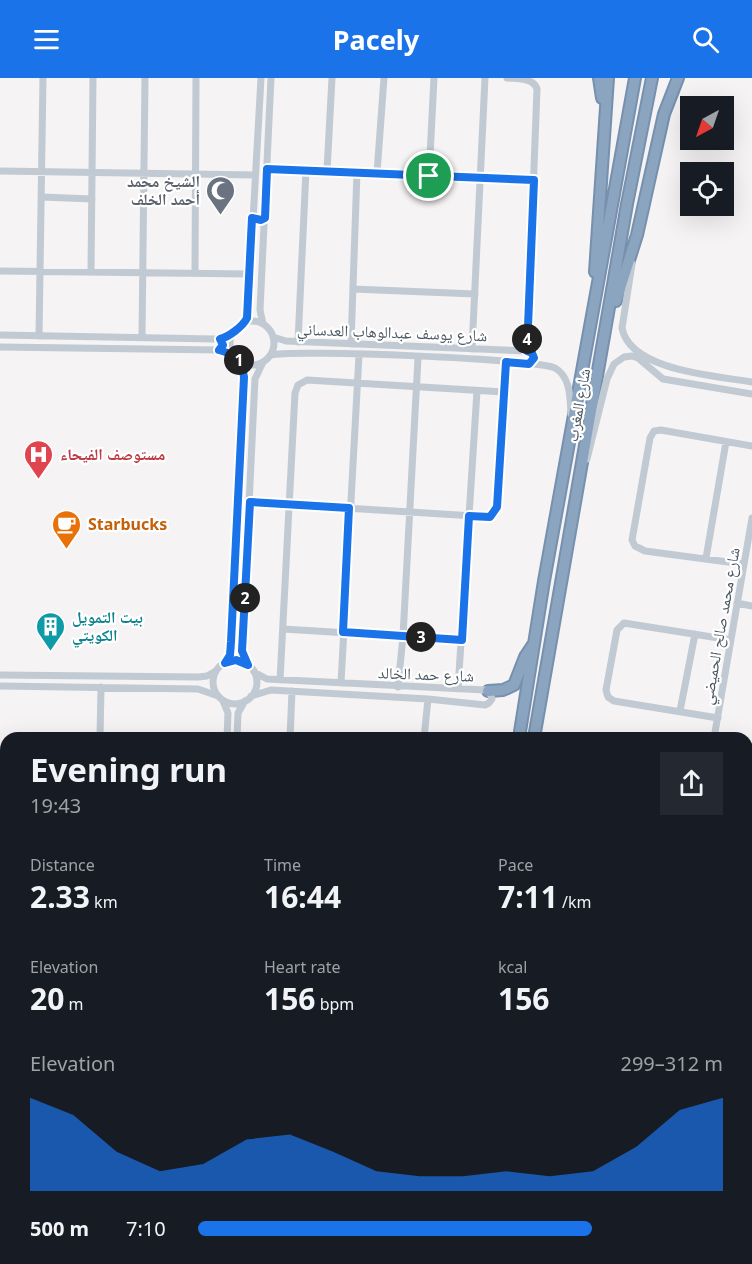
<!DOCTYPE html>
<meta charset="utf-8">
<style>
:root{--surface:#171b24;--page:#242831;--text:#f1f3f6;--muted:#9ea1a6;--accent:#1a73e8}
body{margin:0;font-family:"Noto Sans","Noto Naskh Arabic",sans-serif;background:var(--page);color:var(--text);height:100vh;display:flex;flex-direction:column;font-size:22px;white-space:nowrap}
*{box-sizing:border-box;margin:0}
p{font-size:20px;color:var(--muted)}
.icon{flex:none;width:33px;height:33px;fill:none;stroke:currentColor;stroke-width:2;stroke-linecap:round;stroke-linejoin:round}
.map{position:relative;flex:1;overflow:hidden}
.panel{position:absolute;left:0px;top:654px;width:753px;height:532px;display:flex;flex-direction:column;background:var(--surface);border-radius:18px 18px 0 0;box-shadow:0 6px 24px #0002}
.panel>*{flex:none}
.needle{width:39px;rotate:220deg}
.tools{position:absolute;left:680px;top:18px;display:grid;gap:12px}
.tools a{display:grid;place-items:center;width:54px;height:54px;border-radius:0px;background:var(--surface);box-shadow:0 6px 24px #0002;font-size:30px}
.pin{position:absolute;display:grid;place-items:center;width:51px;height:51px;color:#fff;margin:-26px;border:3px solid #fff;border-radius:50%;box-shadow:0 2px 6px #0007}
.km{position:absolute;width:30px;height:30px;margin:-15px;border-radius:50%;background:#222;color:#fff;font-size:16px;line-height:30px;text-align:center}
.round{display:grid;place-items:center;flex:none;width:63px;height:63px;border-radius:0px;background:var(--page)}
.headline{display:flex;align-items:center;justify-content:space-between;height:102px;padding:0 30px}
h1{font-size:33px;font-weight:700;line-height:45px}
.stats{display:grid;grid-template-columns:repeat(3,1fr);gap:9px;height:102px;padding:6px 30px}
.stats div{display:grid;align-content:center}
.stats b{font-size:30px;font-weight:700}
.stats small{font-size:16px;font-weight:400}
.stats p{font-size:16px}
.chart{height:168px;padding:12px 30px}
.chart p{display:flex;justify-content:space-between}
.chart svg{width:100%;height:108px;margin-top:6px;fill:var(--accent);opacity:.7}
ul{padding:0 30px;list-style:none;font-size:20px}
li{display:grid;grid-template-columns:96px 72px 1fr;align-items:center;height:45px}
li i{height:15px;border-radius:8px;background:var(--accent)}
header{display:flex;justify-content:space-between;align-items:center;height:78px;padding:0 30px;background:var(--accent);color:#fff;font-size:27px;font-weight:700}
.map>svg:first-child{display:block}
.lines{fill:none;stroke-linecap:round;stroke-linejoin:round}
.highway-casing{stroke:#7690ad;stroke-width:14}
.minor{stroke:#c1cad2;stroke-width:7}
.major{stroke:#b3c2d1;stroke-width:8}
.highway{stroke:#8ba5c1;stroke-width:10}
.route-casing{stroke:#fff;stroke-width:12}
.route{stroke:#1a73e8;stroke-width:8}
.labels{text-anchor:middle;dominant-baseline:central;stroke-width:4.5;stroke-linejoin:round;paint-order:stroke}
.worship-label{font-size:16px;font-weight:bold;fill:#5b616d;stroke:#fff;text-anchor:end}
.street-label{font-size:16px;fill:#4a5661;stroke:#fff}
.health-label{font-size:16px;font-weight:bold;fill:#be3a42;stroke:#fff;text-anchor:start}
.food-label{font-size:16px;font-weight:bold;fill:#c56008;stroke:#fff;text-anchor:start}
.culture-label{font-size:16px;font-weight:bold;fill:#0d838f;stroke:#fff;text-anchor:start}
</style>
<header><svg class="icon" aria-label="menu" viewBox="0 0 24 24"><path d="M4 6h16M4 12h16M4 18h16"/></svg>Pacely<svg class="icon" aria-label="search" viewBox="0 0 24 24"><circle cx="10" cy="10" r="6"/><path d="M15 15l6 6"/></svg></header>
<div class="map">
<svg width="752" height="1186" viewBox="0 0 752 1186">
<rect width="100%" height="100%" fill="#f5f3f3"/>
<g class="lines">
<defs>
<path id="highway" d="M 599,0 L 602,20
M 595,194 L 608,0
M 616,223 L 637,157 L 664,36 L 678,0
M 488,613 L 503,612 L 514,607 L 525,579 L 533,567
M 519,660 L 544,503 L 635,0
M 534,660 L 627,126 L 652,0
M 420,1186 L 421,1180
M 428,1186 L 429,1180
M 449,1186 L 451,1180"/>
</defs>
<use href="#highway" class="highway-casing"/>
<path class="minor" d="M 507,0 C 518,1 534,0 537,11 L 527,273
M 267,91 L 533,102
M 0,93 L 255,97
M 327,93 L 332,0
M 377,95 L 384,0
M 429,98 L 434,0
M 42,119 L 92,121
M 632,186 L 622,250 C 630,293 717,298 752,304
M 0,193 L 249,196
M 91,194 L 93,0
M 195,195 L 196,0
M 353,211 L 475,216
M230 265a22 22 0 1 1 44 0a22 22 0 1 1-44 0Z
M 245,245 L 248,231 L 261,0
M 263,246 L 260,232 L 271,0
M 0,257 L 214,261 L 223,260 L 233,255
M 39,258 L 43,0
M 142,259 L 145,0
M 273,259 L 286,263 L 527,273 L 534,278 L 534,283 L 529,286
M 298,264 L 306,92
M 351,266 L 357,94
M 0,269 L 219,272 L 234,277
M 472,271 L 485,0
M 271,277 C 293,271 539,281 555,290 C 571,299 570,321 571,336
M 587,381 L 607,301 L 614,286 L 624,279 L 632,278 L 638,280 L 663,301 L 752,316
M 250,424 L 490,439 L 495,434 L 497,426 L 506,284
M 706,480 L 726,364
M 743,486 L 645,473 L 635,468 L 632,462 L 650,360 L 654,353 L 661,352 L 752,368
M 737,525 L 752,528
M 283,551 L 462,562
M213 604a22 22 0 1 1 44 0a22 22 0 1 1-44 0Z
M 225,585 L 231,571 L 244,303 L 244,294 L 239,283
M 247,587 L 242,573 L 255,301 L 263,284
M 0,597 L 198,599 L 207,598 L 216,593
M 280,602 L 295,315 L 298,307 L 307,302 L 504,314
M 341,605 L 359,277
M 0,608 L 198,611 L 218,618
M 398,609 L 403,558 L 418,280
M 458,611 L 477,313
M 251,618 L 271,612 L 428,621 L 485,627 L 489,625 L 492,621 L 490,615 L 485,612 L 267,601 L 254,594
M 223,623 L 228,635 L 227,660
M 680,633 L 695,556
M 718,640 L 614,623 L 608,619 L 606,612 L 617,552 L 624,545 L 731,562
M 100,660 L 101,609
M 237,660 L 238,635 L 245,623
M 290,660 L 292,613
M 424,660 L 428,621
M 714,660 L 752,440
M 0,672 L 6,672
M 0,724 L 6,724
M 747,808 L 752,810
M 747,850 L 752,851
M 747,912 L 752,913
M 0,1002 L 6,1003
M 0,1066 L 6,1067
M 0,1131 L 6,1131
M 747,1170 L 752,1171
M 0,1186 L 22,1186
M 323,1186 L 324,1180
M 351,1186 L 352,1180
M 510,1186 L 511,1180
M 571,1186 L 572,1180
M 611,1186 L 614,1180
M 716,1186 L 717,1180"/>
<path class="major" d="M 0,905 L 6,905
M 0,924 L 6,924
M 747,983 L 752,984
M 747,1000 L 752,1001"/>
<use href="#highway" class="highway"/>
</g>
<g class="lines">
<defs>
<path id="route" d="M 267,91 L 534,102 L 527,273 L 532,275 L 534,280 L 529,286 L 506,284 L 497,429 L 490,439 L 469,438 L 462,562 L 343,554 L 349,430 L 250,424 L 242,573 L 248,587 L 236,582 L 225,585 L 230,577 L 231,564 L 244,299 C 242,283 234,276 219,272 L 223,267 L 220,261 C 229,259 243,248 247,240 L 252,140 L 261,142 L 265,140 Z"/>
</defs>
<use href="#route" class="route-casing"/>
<use href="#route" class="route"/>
</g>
<defs>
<symbol id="mosque-pin" viewBox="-11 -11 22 30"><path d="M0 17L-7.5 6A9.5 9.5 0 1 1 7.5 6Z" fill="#6b7280" stroke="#fff"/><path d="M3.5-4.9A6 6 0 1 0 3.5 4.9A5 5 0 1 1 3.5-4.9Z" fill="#fff"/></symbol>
<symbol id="hospital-pin" viewBox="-11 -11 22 30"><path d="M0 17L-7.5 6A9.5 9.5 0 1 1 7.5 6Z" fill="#e0444e" stroke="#fff"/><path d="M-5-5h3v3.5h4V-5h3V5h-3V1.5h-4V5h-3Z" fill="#fff"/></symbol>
<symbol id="cafe-pin" viewBox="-11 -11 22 30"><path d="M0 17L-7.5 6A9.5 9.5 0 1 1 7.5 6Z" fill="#e8710a" stroke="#fff"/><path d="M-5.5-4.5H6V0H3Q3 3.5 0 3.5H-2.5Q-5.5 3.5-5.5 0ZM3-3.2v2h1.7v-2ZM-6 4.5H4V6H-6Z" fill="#fff"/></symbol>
<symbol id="building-pin" viewBox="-11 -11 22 30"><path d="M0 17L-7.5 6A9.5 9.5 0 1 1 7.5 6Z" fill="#0f9aa8" stroke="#fff"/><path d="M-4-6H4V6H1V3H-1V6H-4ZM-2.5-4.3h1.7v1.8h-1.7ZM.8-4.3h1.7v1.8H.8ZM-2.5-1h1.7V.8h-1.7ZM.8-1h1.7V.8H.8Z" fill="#fff"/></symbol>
</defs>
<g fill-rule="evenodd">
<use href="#mosque-pin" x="204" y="96" width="33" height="45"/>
<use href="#hospital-pin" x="22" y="360" width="33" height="45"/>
<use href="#cafe-pin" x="50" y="430" width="33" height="45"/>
<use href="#building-pin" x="34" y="532" width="33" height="45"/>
</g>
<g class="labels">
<g class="worship-label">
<text x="200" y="103">الشيخ محمد<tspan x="200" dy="18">أحمد الخلف</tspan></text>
</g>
<g class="street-label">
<text transform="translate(392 254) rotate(2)">شارع يوسف عبدالوهاب العدساني</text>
<text transform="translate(578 327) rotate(-80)">شارع المغرب</text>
<text transform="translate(720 548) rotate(-80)">شارع محمد صالح الحميضي</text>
<text transform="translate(426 596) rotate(2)">شارع حمد الخالد</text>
</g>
<g class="health-label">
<text x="60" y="376">مستوصف الفيحاء</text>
</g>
<g class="food-label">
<text x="88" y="446">Starbucks</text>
</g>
<g class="culture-label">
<text x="72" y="539">بيت التمويل<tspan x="72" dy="18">الكويتي</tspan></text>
</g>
</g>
</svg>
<div class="tools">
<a><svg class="needle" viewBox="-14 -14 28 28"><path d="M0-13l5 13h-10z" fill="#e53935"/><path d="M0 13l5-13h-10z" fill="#9ea1a6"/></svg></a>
<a><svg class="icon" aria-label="locate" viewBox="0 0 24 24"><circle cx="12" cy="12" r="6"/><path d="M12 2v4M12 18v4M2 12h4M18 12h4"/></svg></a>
</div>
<div class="pin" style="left:429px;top:98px;background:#1e9e55"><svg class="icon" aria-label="arrive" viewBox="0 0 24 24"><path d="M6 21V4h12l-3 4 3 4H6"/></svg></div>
<b class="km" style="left:239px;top:282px">1</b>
<b class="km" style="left:245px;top:520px">2</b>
<b class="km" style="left:421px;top:559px">3</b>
<b class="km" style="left:527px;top:261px">4</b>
<section class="panel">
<div class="headline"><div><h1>Evening run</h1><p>19:43</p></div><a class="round"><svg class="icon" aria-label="share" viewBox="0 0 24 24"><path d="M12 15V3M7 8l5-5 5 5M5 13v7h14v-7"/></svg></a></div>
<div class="stats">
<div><p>Distance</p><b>2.33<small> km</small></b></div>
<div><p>Time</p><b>16:44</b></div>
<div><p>Pace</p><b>7:11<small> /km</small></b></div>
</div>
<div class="stats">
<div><p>Elevation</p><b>20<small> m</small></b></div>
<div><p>Heart rate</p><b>156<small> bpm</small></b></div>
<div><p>kcal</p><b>156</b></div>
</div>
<div class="chart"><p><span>Elevation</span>299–312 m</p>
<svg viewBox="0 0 160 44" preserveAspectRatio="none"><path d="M0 44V6L10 13L20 28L30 36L40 33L50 23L60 21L70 28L80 36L90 38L100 38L110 36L120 38L130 36L140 26L150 11L160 6V44z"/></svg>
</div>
<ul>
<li><b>500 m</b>7:10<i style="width:75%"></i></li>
</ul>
</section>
</div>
